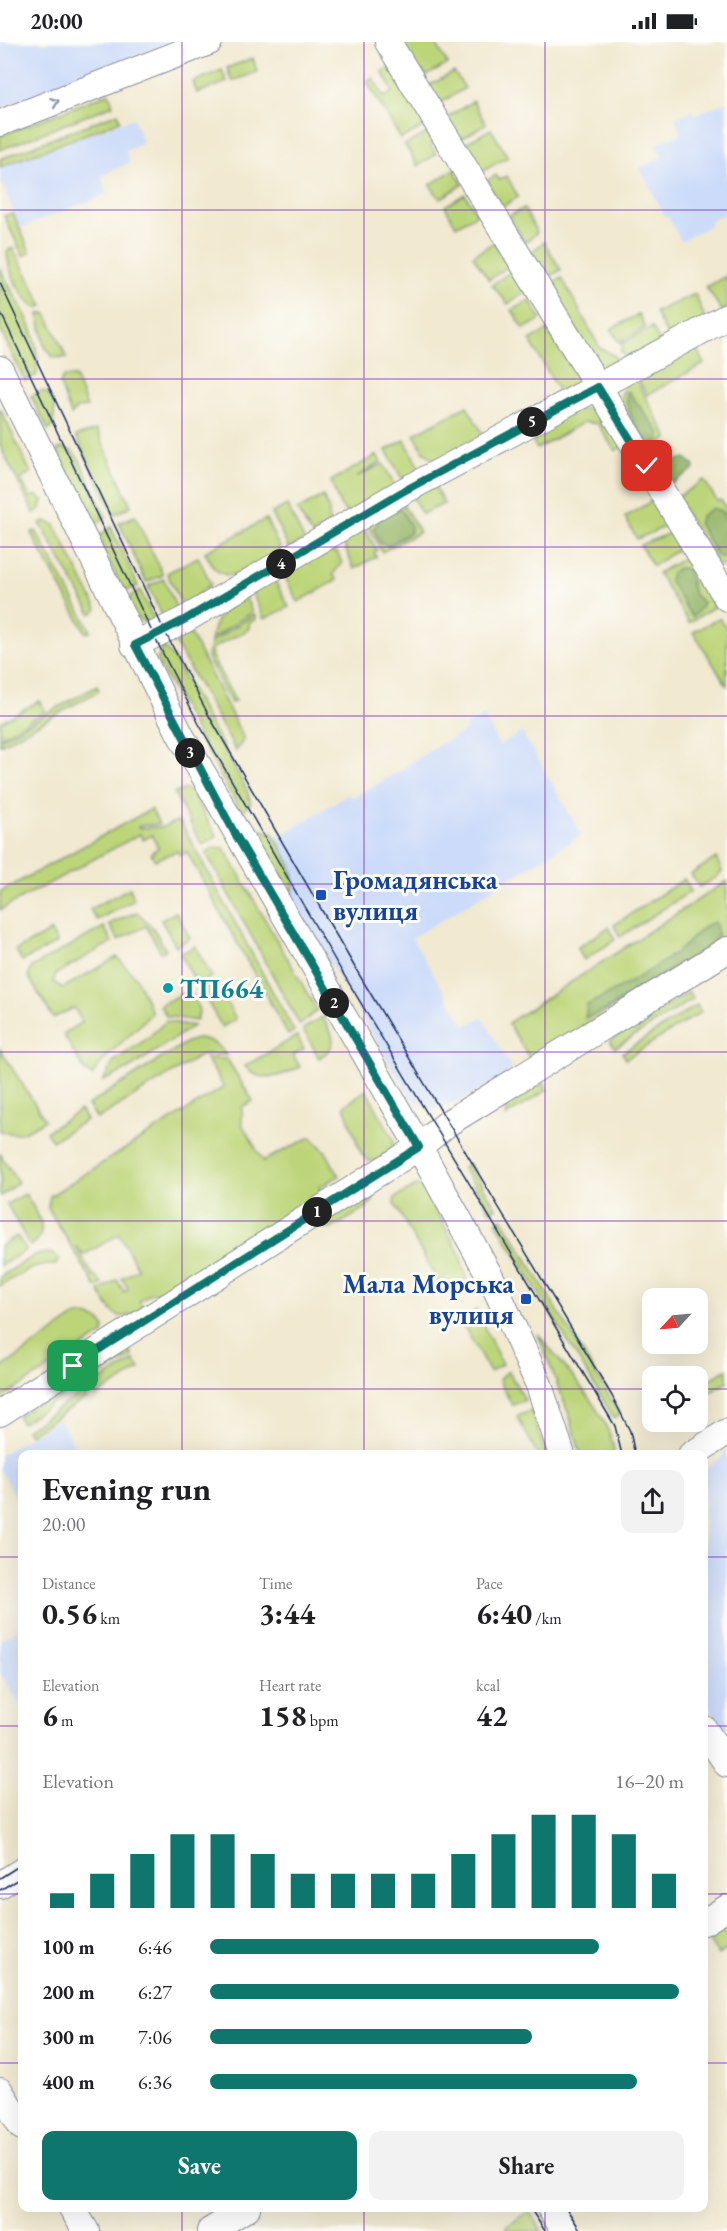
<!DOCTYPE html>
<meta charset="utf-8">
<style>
:root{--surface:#fff;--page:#f2f2f2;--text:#202124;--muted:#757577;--accent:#0f766e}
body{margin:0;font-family:"EB Garamond",serif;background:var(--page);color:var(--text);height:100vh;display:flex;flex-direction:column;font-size:22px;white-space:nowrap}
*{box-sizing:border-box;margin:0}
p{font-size:20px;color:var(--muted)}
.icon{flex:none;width:33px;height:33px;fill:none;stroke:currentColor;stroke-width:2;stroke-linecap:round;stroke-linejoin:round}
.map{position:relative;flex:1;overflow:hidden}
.drawer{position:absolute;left:18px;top:1408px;width:690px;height:762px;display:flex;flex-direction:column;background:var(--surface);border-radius:12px;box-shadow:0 6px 24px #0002}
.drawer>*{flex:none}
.needle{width:39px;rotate:244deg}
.tools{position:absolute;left:642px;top:1246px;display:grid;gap:12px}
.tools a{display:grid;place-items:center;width:66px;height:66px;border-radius:12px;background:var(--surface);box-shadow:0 6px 24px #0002;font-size:30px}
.pin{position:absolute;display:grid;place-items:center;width:51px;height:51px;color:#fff;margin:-26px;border-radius:12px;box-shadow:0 3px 9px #0006}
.km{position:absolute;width:30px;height:30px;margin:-15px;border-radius:50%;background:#222;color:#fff;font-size:16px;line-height:30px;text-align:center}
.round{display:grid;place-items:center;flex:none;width:63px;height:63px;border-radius:12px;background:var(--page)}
.summary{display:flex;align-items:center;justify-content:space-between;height:102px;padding:0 24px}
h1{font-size:33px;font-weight:700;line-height:45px}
.metrics{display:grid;grid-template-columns:repeat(3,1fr);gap:9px;height:102px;padding:6px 24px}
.metrics div{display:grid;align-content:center}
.metrics b{font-size:30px;font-weight:700}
.metrics small{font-size:16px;font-weight:400}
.metrics p{font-size:16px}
.chart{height:168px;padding:12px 24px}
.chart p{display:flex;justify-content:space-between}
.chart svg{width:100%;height:108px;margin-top:6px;stroke:var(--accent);stroke-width:6}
.cta{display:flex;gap:12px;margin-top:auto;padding:12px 24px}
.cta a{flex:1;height:69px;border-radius:12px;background:var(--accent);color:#fff;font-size:24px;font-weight:700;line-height:69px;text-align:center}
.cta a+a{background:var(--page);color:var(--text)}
ul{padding:0 24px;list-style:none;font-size:20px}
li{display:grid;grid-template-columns:96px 72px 1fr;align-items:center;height:45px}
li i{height:15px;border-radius:8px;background:var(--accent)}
.status{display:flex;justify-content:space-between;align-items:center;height:42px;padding:0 30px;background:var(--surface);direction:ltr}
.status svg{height:16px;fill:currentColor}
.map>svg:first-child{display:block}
.built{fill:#ccdbf9}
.green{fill:#bdd579;stroke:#6c826c;stroke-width:1.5}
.forest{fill:#96b669;stroke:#587264;stroke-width:1.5}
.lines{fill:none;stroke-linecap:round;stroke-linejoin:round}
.minor-casing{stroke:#868c97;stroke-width:28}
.minor{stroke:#fff;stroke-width:26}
.tram{stroke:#1b2f5e;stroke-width:1.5}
.oneway{stroke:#8d97ae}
.route-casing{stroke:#fff;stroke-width:12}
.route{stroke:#0f766e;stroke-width:8}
.grid{fill:none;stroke:#7b2cbf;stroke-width:1.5;stroke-opacity:0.55}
.transit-dot{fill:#1a4fb4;stroke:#fdfcf7;stroke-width:2}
.culture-dot{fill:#0f9aa8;stroke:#fdfcf7;stroke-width:2}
.labels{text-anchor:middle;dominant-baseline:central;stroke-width:6;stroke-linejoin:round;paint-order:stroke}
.transit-label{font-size:27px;font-weight:bold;fill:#164399;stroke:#fdfcf7;text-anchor:start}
.culture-label{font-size:27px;font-weight:bold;fill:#0d838f;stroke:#fdfcf7;text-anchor:start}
</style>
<div class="status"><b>20:00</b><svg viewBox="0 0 49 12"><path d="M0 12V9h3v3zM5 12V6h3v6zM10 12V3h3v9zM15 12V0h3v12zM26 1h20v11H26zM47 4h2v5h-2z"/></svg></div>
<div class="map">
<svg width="727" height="2189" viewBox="0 0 727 2189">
<rect width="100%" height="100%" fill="#fdfcf7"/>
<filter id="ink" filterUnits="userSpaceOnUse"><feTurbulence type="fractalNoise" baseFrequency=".0167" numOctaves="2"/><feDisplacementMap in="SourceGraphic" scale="12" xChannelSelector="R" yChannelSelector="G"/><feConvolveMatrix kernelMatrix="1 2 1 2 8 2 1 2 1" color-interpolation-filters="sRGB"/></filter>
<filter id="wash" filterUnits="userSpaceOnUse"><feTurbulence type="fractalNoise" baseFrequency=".008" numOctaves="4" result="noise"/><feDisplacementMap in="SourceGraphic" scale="24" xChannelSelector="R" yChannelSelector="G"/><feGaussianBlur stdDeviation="1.35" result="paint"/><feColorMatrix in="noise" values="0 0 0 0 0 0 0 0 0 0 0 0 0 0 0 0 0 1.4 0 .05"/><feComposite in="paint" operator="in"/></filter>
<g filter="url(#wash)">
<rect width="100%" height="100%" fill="#f1e9d0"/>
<path class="built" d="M 0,0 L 171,0 L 0,66 Z
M 727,60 L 727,171 L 709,180 L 711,183 L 681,199 L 668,174 L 665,175 L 640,126 L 662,115 L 656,102 L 681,92 L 675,76 L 693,69 L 695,72 Z
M 134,76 L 143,101 L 126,109 L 130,121 L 101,134 L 107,152 L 21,186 L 0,138 L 0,126 Z
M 484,674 L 499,703 L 522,690 L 582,793 L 412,896 L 465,984 L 482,975 L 513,1028 L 459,1060 L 432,1067 L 411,1057 L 261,805 L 349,752 L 352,756 L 400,729 L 417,716 L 466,688 L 465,685 Z
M 59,1377 L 80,1413 L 22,1413 L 22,1466 L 0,1427 L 0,1413 Z
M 727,1407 L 727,1693 L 704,1657 L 704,1427 L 720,1416 Z
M 22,1585 L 22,1667 L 0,1631 L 0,1598 Z"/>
<path class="green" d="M 406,0 L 435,0 L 448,22 L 426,34 L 423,29 L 418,31 L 401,4 Z
M 253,16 L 257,30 L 232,39 L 227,26 Z
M 393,24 L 427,83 L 401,97 L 367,40 L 373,36 L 384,55 L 393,50 L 382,29 Z
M 222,28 L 227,40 L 197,51 L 193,40 Z
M 454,30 L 465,46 L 437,63 L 426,45 Z
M 109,51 L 113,63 L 0,108 L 0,94 Z
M 473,59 L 486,82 L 458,99 L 445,77 Z
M 118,71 L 120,79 L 0,125 L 0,117 Z
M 491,87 L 508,115 L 481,130 L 464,102 Z
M 431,89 L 436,98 L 430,102 L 436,112 L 418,124 L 405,103 Z
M 454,127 L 463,142 L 440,157 L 430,143 Z
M 496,133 L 499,138 L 507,134 L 518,155 L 502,165 L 487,139 Z
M 465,152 L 477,172 L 456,184 L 445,164 Z
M 524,166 L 537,190 L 525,201 L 509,174 Z
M 13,171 L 30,210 L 23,214 L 4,174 Z
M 494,200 L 506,221 L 509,219 L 511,222 L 489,238 L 473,214 Z
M 544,200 L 561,228 L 546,237 L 531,210 Z
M 13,206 L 43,264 L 36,266 C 19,252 8,231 7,209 Z
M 0,226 C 20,268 40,282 37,333 L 25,339 L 0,287 Z
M 514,227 L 527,248 L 508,262 L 492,243 Z
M 726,234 L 727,266 L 722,269 L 706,245 Z
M 562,236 L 600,306 L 615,314 L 617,325 L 600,328 L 547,244 Z
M 695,252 L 706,278 L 668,295 L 655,270 Z
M 530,258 L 541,277 L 524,287 L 512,268 Z
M 46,271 L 67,316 L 53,315 L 44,303 L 39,272 Z
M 639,272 L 645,286 L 619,300 L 611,287 Z
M 652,285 L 661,302 L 629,319 L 620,308 L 623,307 L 621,302 Z
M 548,288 L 578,336 L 577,342 L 560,352 L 530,298 Z
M 694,302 L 704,322 L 647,353 L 636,333 Z
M 634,334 L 668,396 L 648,409 L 619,359 L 626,340 Z
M 63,335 L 75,335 L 87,365 L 77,366 L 71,373 L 60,342 Z
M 43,349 C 58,358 55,372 52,386 L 48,388 L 31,354 Z
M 467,364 L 485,396 L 446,417 L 433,417 L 424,410 L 414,392 Z
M 0,366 L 31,431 L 21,437 L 30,455 L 36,453 L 43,458 L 41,466 L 34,471 L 0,404 Z
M 588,366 L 599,368 L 624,403 L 615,409 L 598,382 L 584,380 L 537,407 L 531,396 L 505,408 L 566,372 Z
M 97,388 L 131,464 L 114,473 L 76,394 Z
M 405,398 L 418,424 L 418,433 L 404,440 L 386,408 Z
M 62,406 L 72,409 L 79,417 L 106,475 L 97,481 L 91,480 L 57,408 Z
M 377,413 L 381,420 L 356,435 L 383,422 L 396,445 L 348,472 L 340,463 L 331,439 Z
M 704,438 L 717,459 L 721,458 L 727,468 L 727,525 L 718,523 L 676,456 Z
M 434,442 L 444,462 L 422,472 L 412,454 Z
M 323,454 L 329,468 L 329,483 L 312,493 L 297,468 Z
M 655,457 L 671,482 L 637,497 L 625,475 Z
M 401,460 L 420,490 L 382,510 L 366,480 Z
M 287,463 L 304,498 L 289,507 L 272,471 Z
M 135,474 L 163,533 L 146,540 L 119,481 Z
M 266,477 L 282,511 C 265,521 235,545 215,527 C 211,523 208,515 205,510 Z
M 45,479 L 55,483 L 97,567 L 91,572 L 40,481 Z
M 358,484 L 365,488 L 377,508 L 374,510 L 376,515 L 354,527 L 342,498 Z
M 111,485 L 138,544 L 124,550 L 98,495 Z
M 36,489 L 91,589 L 86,591 L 31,491 Z
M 675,489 L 684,503 L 653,524 L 640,503 Z
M 328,510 L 337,510 L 342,521 L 333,532 L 337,538 L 298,560 L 282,529 L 313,511 L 322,515 Z
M 690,513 L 709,543 L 706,549 L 714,565 L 689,581 L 658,531 Z
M 198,515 L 211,542 L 183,566 L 167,531 Z
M 273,535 L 289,565 L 264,577 L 251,548 Z
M 164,537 L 179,572 L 164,577 L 148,544 Z
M 140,548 L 155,580 C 138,583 134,572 128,559 L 131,554 Z
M 244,552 L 252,570 L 210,598 C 216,575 224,564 244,552 Z
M 254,572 L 256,577 L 249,581 L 249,587 L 213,606 L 211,613 L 235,659 L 231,661 L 207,615 L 211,600 Z
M 719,576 L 727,587 L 727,644 L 693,590 Z
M 180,591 L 191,593 L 244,697 L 236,709 L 176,602 L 177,594 Z
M 163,604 L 174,617 L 247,748 L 251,761 L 241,770 L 157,619 Z
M 97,644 L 99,649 L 0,703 L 0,697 Z
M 39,659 L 46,669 L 0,695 L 0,680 Z
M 186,747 L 191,750 L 217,794 L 202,803 L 174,751 Z
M 151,767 L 159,782 L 139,784 L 138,786 L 163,785 L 177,779 L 181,781 L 294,989 L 288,993 L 187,810 L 180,813 L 177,809 L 155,818 L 151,811 L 158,806 L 152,793 L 143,798 L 140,792 L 0,868 L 0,850 Z
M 254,786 L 272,791 C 283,810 300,830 292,852 Z
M 213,806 L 224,806 L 317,968 L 300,983 L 206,811 Z
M 716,816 L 722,829 L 717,835 L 699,845 L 691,832 Z
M 684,837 L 691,849 L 620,895 L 614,883 Z
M 727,839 L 727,895 L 530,1017 L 508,981 Z
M 130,846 L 134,858 L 97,878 L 90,867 Z
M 137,870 L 153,886 L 166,908 L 161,910 L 146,884 L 118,898 L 109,882 Z
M 176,870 L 190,896 L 176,904 L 161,878 Z
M 104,885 L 112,900 L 56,932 L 53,940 L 63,946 L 117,915 L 136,936 L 152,970 C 133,993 107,1009 92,1034 L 85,1029 L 63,992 L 82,980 L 74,966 L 53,976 L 28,934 L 32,925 Z
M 609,885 L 615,898 L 584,918 L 577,906 Z
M 51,889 L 57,901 L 22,919 L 16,908 Z
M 195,904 L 212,935 L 197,942 L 180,912 Z
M 215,940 L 236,977 L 222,985 L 201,948 Z
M 189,948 C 195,958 203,968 196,979 L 166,974 L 160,963 Z
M 689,950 L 693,957 L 615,1006 L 610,999 Z
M 697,963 L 701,970 L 626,1017 L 622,1011 Z
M 322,975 C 333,994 341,1002 319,1016 L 303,987 Z
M 166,979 L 193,984 L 130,1026 L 103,1039 L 114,1019 L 148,996 Z
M 297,994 L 304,1007 L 293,1013 L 300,1025 C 282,1034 259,1043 245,1024 Z
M 197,997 C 211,996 218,1003 226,1013 L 203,1012 L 97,1077 L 88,1063 L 187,1000 Z
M 0,1007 L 45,1078 C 29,1088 19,1096 0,1089 Z
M 206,1016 L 227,1017 L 253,1059 L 242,1065 L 242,1082 L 263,1119 L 311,1095 L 326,1110 L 339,1134 L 319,1145 L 323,1152 L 164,1253 L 161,1250 L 151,1251 L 139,1259 L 144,1266 C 116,1283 114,1273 99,1249 L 117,1238 L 124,1250 L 128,1247 L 122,1236 L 138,1227 L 119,1192 L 84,1213 L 76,1204 L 94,1235 L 96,1234 L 102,1242 L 96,1245 L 48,1166 L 50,1154 L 224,1045 Z
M 544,1040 L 547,1048 L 506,1074 L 505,1064 Z
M 366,1048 L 394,1098 C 392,1110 380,1120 368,1119 L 361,1111 L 344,1064 Z
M 80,1068 L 86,1078 L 52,1099 L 46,1090 Z
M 0,1112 L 18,1140 L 1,1154 L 0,1152 Z
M 469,1122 L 496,1166 L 490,1169 L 463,1125 Z
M 418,1143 L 425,1148 L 460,1212 L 467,1237 L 441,1245 L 394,1161 L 395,1156 Z
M 370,1150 L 374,1158 L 366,1166 L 331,1187 L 325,1187 L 321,1181 Z
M 25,1152 C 36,1169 53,1190 30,1204 L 7,1162 Z
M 502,1176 L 620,1372 L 614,1376 L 496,1180 Z
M 17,1194 L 26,1208 L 0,1224 L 0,1204 Z
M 50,1211 L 59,1216 L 56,1223 C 35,1221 17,1234 0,1244 L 0,1235 L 35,1213 Z
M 476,1268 L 502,1322 L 490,1330 L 462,1281 Z
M 83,1273 L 99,1278 L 104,1285 L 103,1292 L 0,1357 L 0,1327 L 75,1275 Z
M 538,1292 C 560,1321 615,1377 614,1413 L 581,1413 L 570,1375 Z
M 127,1305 L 133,1314 L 87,1340 L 83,1332 Z
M 134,1318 L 140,1327 L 96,1354 L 90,1346 Z
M 727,1327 L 727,1340 L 698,1358 L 698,1345 Z
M 508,1329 L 525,1358 L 512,1363 L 499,1338 Z
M 76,1337 L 79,1343 L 22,1381 L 17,1374 Z
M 83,1350 L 87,1355 L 29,1393 L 26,1388 Z
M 532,1369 L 546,1413 L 538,1413 L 517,1374 Z
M 727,1877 L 727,1908 L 718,1913 L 704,1891 Z
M 529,2169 L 542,2189 L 508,2189 L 506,2185 Z"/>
<path class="forest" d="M 628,349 L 659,390 L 660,396 L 652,404 C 641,399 621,360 628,349 Z
M 685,416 L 693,422 L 694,427 L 671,442 L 663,426 L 668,421 Z
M 400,466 L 411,484 L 411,490 L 388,504 L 380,501 L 374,487 L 378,479 L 386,472 Z
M 712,466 L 721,469 L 727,478 L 727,515 L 723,517 L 716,512 L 698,481 L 701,474 Z
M 678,526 L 688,528 L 694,553 L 703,560 L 701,566 L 692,575 L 669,538 L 671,532 Z
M 715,880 L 718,892 L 715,900 L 606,968 L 585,976 L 587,963 C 620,946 657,927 686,902 C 695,894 702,883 715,880 Z"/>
</g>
<g filter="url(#ink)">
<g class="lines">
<defs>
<path id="minor" d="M 388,0 L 727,556
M 0,81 L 209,0
M 0,327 L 180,692 L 419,1105 L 492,1238 L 539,1343 L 562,1413
M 134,603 L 186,577 L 402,450 L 727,275
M 0,1371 L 419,1105 L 448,1081 L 727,908
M 691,1413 L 727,1390
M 704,1687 L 727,1722
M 0,1843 L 22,1829
M 704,1880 L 727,1866
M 0,2049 L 22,2085
M 72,2166 L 86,2189
M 550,2166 L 565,2189
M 210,2189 L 247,2166"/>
</defs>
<use href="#minor" class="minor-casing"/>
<use href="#minor" class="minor"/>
<path class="tram" d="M 0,241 L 164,588 L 208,672 L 357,929 L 612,1354 L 630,1389 L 635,1413
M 0,269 L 154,594 L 199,682 L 335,918 L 615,1384 L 622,1413
M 0,1836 L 22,1822
M 0,1848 L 22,1835
M 530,2166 L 545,2189
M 566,2166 L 581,2189"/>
</g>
<defs><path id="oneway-chevron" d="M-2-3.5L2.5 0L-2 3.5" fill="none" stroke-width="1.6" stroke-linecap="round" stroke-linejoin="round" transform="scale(1.5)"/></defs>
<use class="oneway" href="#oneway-chevron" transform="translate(55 60) rotate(-21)"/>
</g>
<g class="lines" filter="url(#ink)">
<defs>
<path id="route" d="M 73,1324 L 419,1105 L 234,790 L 135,603 L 186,577 L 402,450 L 598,345 L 647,424"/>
</defs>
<use href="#route" class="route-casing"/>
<use href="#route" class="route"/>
</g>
<path class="grid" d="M 182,0 L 182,1413M 364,0 L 364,1413M 545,0 L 545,1413M 0,168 L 727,168M 0,337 L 727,337M 0,505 L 727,505M 0,674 L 727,674M 0,842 L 727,842M 0,1010 L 727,1010M 0,1179 L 727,1179M 0,1347 L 652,1347M 698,1347 L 727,1347M 0,1515 L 22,1515M 704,1515 L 727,1515M 0,1684 L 22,1684M 704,1684 L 727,1684M 0,1852 L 22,1852M 704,1852 L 727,1852M 0,2021 L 22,2021M 704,2021 L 727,2021M 182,2166 L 182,2189M 364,2166 L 364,2189M 545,2166 L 545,2189"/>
<g class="transit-dot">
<rect x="315" y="847" width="12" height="12" rx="3"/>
<rect x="520" y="1251" width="12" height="12" rx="3"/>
</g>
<circle class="culture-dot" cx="168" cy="946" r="6"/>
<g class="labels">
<g class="transit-label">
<text x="333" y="837">Громадянська<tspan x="333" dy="31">вулиця</tspan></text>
<text x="514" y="1241" text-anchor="end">Мала Морська<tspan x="514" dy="31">вулиця</tspan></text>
</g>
<g class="culture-label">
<text x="180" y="946">ТП664</text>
</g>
</g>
</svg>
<div class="tools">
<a><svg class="needle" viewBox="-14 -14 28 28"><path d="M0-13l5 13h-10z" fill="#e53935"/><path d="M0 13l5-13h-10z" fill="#757577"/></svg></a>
<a><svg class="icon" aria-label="locate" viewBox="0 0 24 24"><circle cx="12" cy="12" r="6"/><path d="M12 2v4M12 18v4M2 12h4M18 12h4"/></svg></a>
</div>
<div class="pin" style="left:73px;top:1324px;background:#1e9e55"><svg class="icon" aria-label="arrive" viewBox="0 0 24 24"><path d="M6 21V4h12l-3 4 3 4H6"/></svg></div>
<div class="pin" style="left:647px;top:424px;background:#d93025"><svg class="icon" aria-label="check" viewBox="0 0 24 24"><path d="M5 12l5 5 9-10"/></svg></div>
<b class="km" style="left:317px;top:1170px">1</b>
<b class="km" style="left:334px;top:961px">2</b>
<b class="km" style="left:190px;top:711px">3</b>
<b class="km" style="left:281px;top:522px">4</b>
<b class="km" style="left:532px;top:380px">5</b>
<section class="drawer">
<div class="summary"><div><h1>Evening run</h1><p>20:00</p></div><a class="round"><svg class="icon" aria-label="share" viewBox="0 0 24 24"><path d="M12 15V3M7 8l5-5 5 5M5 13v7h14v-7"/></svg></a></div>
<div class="metrics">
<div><p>Distance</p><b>0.56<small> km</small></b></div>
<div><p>Time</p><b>3:44</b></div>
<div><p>Pace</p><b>6:40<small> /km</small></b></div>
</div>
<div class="metrics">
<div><p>Elevation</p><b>6<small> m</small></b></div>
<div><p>Heart rate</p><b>158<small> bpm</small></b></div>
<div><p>kcal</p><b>42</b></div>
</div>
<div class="chart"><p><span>Elevation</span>16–20 m</p>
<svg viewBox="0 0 160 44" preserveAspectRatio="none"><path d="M5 44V38M15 44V30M25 44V22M35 44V14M45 44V14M55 44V22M65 44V30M75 44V30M85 44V30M95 44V30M105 44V22M115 44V14M125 44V6M135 44V6M145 44V14M155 44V30"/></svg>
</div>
<ul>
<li><b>100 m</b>6:46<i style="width:82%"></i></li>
<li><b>200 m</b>6:27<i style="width:99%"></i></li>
<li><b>300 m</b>7:06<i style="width:68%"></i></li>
<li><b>400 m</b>6:36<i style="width:90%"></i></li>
</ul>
<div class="cta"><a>Save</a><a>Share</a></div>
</section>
</div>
